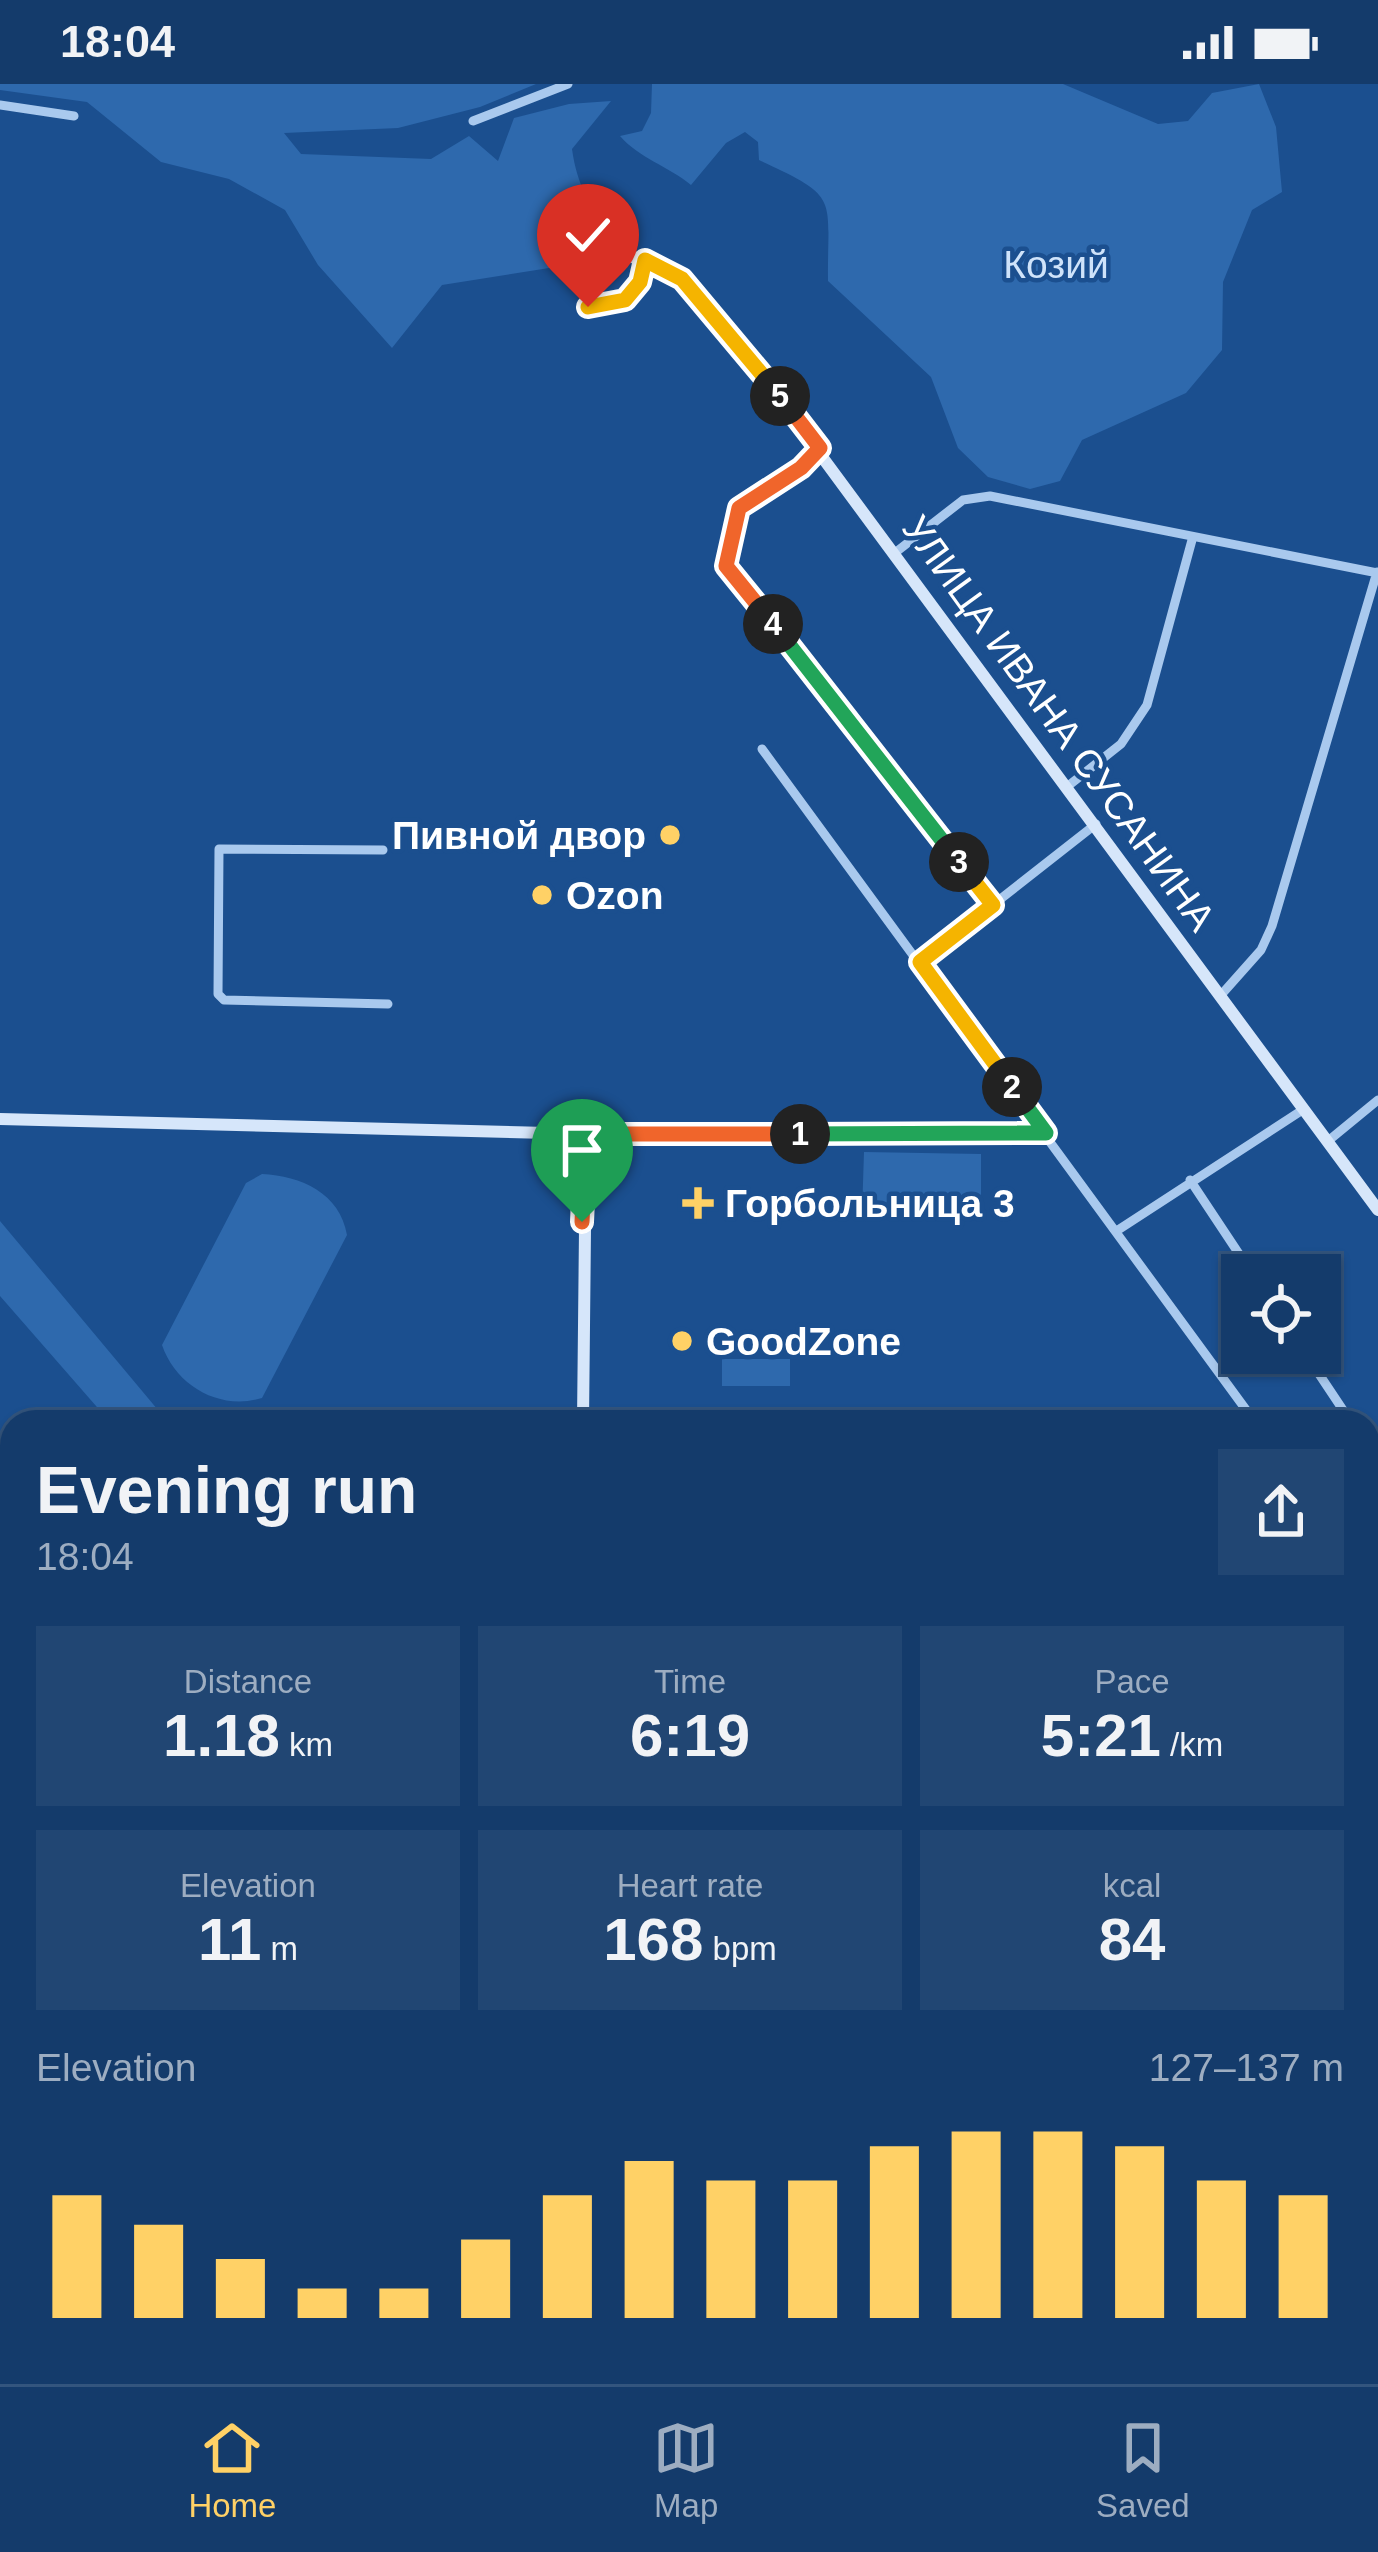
<!DOCTYPE html>
<meta charset="utf-8">
<style>
:root{--surface:#143b6b;--page:#214673;--text:#f1f3f6;--muted:#9dadc1;--line:#33557e;--accent:#ffd166}
body{margin:0;font-family:Arial,sans-serif;background:var(--page);color:var(--text);height:100vh;display:flex;flex-direction:column;font-size:45px;white-space:nowrap}
*{box-sizing:border-box;margin:0}
p{font-size:39px;color:var(--muted)}
.icon{flex:none;width:66px;height:66px;fill:none;stroke:currentColor;stroke-width:2;stroke-linecap:round;stroke-linejoin:round}
.map{position:relative;flex:1;overflow:hidden}
.sheet{position:absolute;left:0px;top:1326px;width:1380px;height:975px;display:flex;flex-direction:column;background:var(--surface);border-radius:36px 36px 0 0;box-shadow:0 3px 9px #0004,0 0 0 3px var(--line)}
.sheet>*{flex:none}
.tools{position:absolute;left:1221px;top:1170px;display:grid;gap:24px}
.tools a{display:grid;place-items:center;width:120px;height:120px;border-radius:0px;background:var(--surface);box-shadow:0 3px 9px #0004,0 0 0 3px var(--line);font-size:60px}
.pin{position:absolute;display:grid;place-items:center;width:102px;height:102px;color:#fff;margin:-123px -51px;border-radius:50% 50% 50% 0;rotate:-45deg;box-shadow:0 0 12px #0007}
.pin .icon{rotate:45deg}
.km{position:absolute;width:60px;height:60px;margin:-30px;border-radius:50%;background:#222;color:#fff;font-size:33px;line-height:60px;text-align:center}
.round{display:grid;place-items:center;flex:none;width:126px;height:126px;border-radius:0px;background:var(--page)}
.headline{display:flex;align-items:center;justify-content:space-between;height:204px;padding:0 36px}
h1{font-size:66px;font-weight:700;line-height:90px}
.metrics{display:grid;grid-template-columns:repeat(3,1fr);gap:18px;height:204px;padding:12px 36px}
.metrics div{display:grid;align-content:center;border-radius:0px;background:var(--page);text-align:center}
.metrics b{font-size:60px;font-weight:700}
.metrics small{font-size:33px;font-weight:400}
.metrics p{font-size:33px}
.chart{height:336px;padding:24px 36px}
.chart p{display:flex;justify-content:space-between}
.chart svg{width:100%;height:216px;margin-top:12px;stroke:var(--accent);stroke-width:6}
.status{display:flex;justify-content:space-between;align-items:center;height:84px;padding:0 60px;background:var(--surface);direction:ltr}
.status svg{height:33px;fill:currentColor}
.tabs{display:flex;justify-content:space-around;align-items:center;height:168px;border-top:3px solid var(--line);background:var(--surface);font-size:33px;color:var(--muted)}
.tabs a{display:grid;justify-items:center;gap:6px}
.tabs .on{color:var(--accent)}
.map>svg:first-child{display:block}
.green{fill:#2e69ad}
.lines{fill:none;stroke-linecap:round;stroke-linejoin:round}
.street{stroke:#a9c9ee;stroke-width:9}
.secondary{stroke:#d6e6fa;stroke-width:12}
.split-1-casing{stroke:#fff;stroke-width:24}
.split-2-casing{stroke:#fff;stroke-width:24}
.split-3-casing{stroke:#fff;stroke-width:24}
.split-4-casing{stroke:#fff;stroke-width:24}
.split-5-casing{stroke:#fff;stroke-width:24}
.split-6-casing{stroke:#fff;stroke-width:24}
.split-1{stroke:#f0652b;stroke-width:15}
.split-2{stroke:#22a559;stroke-width:15}
.split-3{stroke:#f5b400;stroke-width:15}
.split-4{stroke:#22a559;stroke-width:15}
.split-5{stroke:#f0652b;stroke-width:15}
.split-6{stroke:#f5b400;stroke-width:15}
.poi-dot{fill:#ffd166;stroke:#1b4f8f;stroke-width:4.5}
.labels{text-anchor:middle;dominant-baseline:central;stroke-width:9;stroke-linejoin:round;paint-order:stroke}
.park-label{font-size:39px;fill:#cfe3fa;stroke:#1b4f8f}
.street-label{font-size:39px;fill:#fff;stroke:#1b4f8f}
.poi-label{font-size:39px;font-weight:bold;fill:#fff;stroke:#1b4f8f;text-anchor:start}
</style>
<div class="status"><b>18:04</b><svg viewBox="0 0 49 12"><path d="M0 12V9h3v3zM5 12V6h3v6zM10 12V3h3v9zM15 12V0h3v12zM26 1h20v11H26zM47 4h2v5h-2z"/></svg></div>
<div class="map">
<svg width="1378" height="2300" viewBox="0 0 1378 2300">
<rect width="100%" height="100%" fill="#1b4f8f"/>
<path class="green" d="M 0,0 L 536,0 L 480,23 L 398,44 L 284,49 L 301,70 L 431,75 L 469,52 L 498,77 L 514,34 L 569,20 L 611,17 L 572,65 C 581,130 611,114 568,181 L 442,201 L 392,264 L 318,181 L 285,126 L 229,95 L 161,78 L 87,18 L 0,6 Z
M 652,0 L 1063,0 L 1158,40 L 1188,37 L 1212,9 L 1259,0 L 1276,43 L 1282,108 L 1252,126 L 1223,198 L 1222,266 L 1186,309 L 1082,356 L 1060,397 L 1030,405 L 988,393 L 958,364 L 931,293 L 828,197 C 827,112 842,114 759,76 L 758,58 L 745,48 L 726,59 L 691,101 C 668,82 639,74 620,52 L 642,47 L 651,29 Z
M 864,1068 L 981,1070 L 981,1132 L 862,1130 Z
M 262,1090 C 301,1092 340,1109 347,1151 L 262,1314 C 220,1327 176,1302 162,1261 L 246,1099 Z
M 0,1137 L 168,1338 L 110,1338 L 0,1212 Z
M 722,1275 L 790,1275 L 790,1302 L 722,1302 Z"/>
<g class="lines">
<path class="street" d="M 0,21 L 74,32
M 473,37 L 568,0
M 820,364 L 801,384 L 739,425 L 726,482 L 993,821
M 896,468 L 963,416 L 990,412 L 1378,489
M 762,665 L 1255,1338
M 1068,702 L 1121,660 L 1147,621 L 1192,456
M 383,766 L 219,765 L 218,910 L 224,916 L 388,920
M 920,878 L 1096,740
M 1221,911 L 1261,866 L 1272,842 L 1377,488
M 586,1050 L 1046,1049
M 1328,1057 L 1378,1016
M 1190,1096 L 1253,1191
M 1118,1146 L 1304,1025
M 1305,1269 L 1351,1338
M 1368,1363 L 1378,1378
M 1368,1485 L 1378,1497
M 1368,1516 L 1378,1509
M 0,2142 L 12,2148
M 1368,2163 L 1370,2059
M 295,2289 L 318,2300
M 547,2289 L 547,2300
M 1031,2300 L 1031,2289
M 1365,2300 L 1365,2289"/>
<path class="secondary" d="M 645,176 L 640,198 L 625,216 L 588,223 L 592,180 C 655,149 703,219 738,259 L 1378,1126
M 0,1035 L 586,1050 L 583,1338
M 0,1579 L 12,1582
M 993,2289 L 1020,2300
M 578,2300 L 578,2289"/>
</g>
<g class="lines">
<defs>
<path id="split-1" d="M 582,1138 L 586,1050 L 800,1050"/>
<path id="split-2" d="M 800,1050 L 1046,1049 L 1012,1003"/>
<path id="split-3" d="M 959,778 L 993,821 L 920,878 L 1012,1003"/>
<path id="split-4" d="M 773,540 L 959,778"/>
<path id="split-5" d="M 773,540 L 726,482 L 739,424 L 801,384 L 820,364 L 780,312"/>
<path id="split-6" d="M 588,223 L 625,216 L 640,198 L 645,176 L 682,195 L 780,312"/>
</defs>
<use href="#split-1" class="split-1-casing"/>
<use href="#split-2" class="split-2-casing"/>
<use href="#split-3" class="split-3-casing"/>
<use href="#split-4" class="split-4-casing"/>
<use href="#split-5" class="split-5-casing"/>
<use href="#split-6" class="split-6-casing"/>
<use href="#split-1" class="split-1"/>
<use href="#split-2" class="split-2"/>
<use href="#split-3" class="split-3"/>
<use href="#split-4" class="split-4"/>
<use href="#split-5" class="split-5"/>
<use href="#split-6" class="split-6"/>
</g>
<g class="poi-dot">
<circle cx="670" cy="751" r="12"/>
<circle cx="542" cy="811" r="12"/>
<path d="M692 1101h12v12h12v12h-12v12h-12v-12h-12v-12h12z"/>
<circle cx="682" cy="1257" r="12"/>
</g>
<g class="labels">
<g class="park-label">
<text x="1056" y="180">Козий</text>
</g>
<g class="street-label">
<text transform="translate(1059 639) rotate(54)">УЛИЦА ИВАНА СУСАНИНА</text>
</g>
<g class="poi-label">
<text x="646" y="751" text-anchor="end">Пивной двор</text>
<text x="566" y="811">Ozon</text>
<text x="725" y="1119">Горбольница 3</text>
<text x="706" y="1257">GoodZone</text>
</g>
</g>
</svg>
<div class="tools">
<a><svg class="icon" aria-label="locate" viewBox="0 0 24 24"><circle cx="12" cy="12" r="6"/><path d="M12 2v4M12 18v4M2 12h4M18 12h4"/></svg></a>
</div>
<div class="pin" style="left:582px;top:1138px;background:#1e9e55"><svg class="icon" aria-label="arrive" viewBox="0 0 24 24"><path d="M6 21V4h12l-3 4 3 4H6"/></svg></div>
<div class="pin" style="left:588px;top:223px;background:#d93025"><svg class="icon" aria-label="check" viewBox="0 0 24 24"><path d="M5 12l5 5 9-10"/></svg></div>
<b class="km" style="left:800px;top:1050px">1</b>
<b class="km" style="left:1012px;top:1003px">2</b>
<b class="km" style="left:959px;top:778px">3</b>
<b class="km" style="left:773px;top:540px">4</b>
<b class="km" style="left:780px;top:312px">5</b>
<section class="sheet">
<div class="headline"><div><h1>Evening run</h1><p>18:04</p></div><a class="round"><svg class="icon" aria-label="share" viewBox="0 0 24 24"><path d="M12 15V3M7 8l5-5 5 5M5 13v7h14v-7"/></svg></a></div>
<div class="metrics">
<div><p>Distance</p><b>1.18<small> km</small></b></div>
<div><p>Time</p><b>6:19</b></div>
<div><p>Pace</p><b>5:21<small> /km</small></b></div>
</div>
<div class="metrics">
<div><p>Elevation</p><b>11<small> m</small></b></div>
<div><p>Heart rate</p><b>168<small> bpm</small></b></div>
<div><p>kcal</p><b>84</b></div>
</div>
<div class="chart"><p><span>Elevation</span>127–137 m</p>
<svg viewBox="0 0 160 44" preserveAspectRatio="none"><path d="M5 44V19M15 44V25M25 44V32M35 44V38M45 44V38M55 44V28M65 44V19M75 44V12M85 44V16M95 44V16M105 44V9M115 44V6M125 44V6M135 44V9M145 44V16M155 44V19"/></svg>
</div>
</section>
</div>
<nav class="tabs">
<a class="on"><svg class="icon" aria-label="home" viewBox="0 0 24 24"><path d="M3 11l9-7 9 7M6 9v11h12V9"/></svg>Home</a>
<a><svg class="icon" aria-label="map" viewBox="0 0 24 24"><path d="M3 6l6-2 6 2 6-2v14l-6 2-6-2-6 2zM9 4v14M15 6v14"/></svg>Map</a>
<a><svg class="icon" aria-label="saved" viewBox="0 0 24 24"><path d="M7 4h10v16l-5-4-5 4z"/></svg>Saved</a>
</nav>
